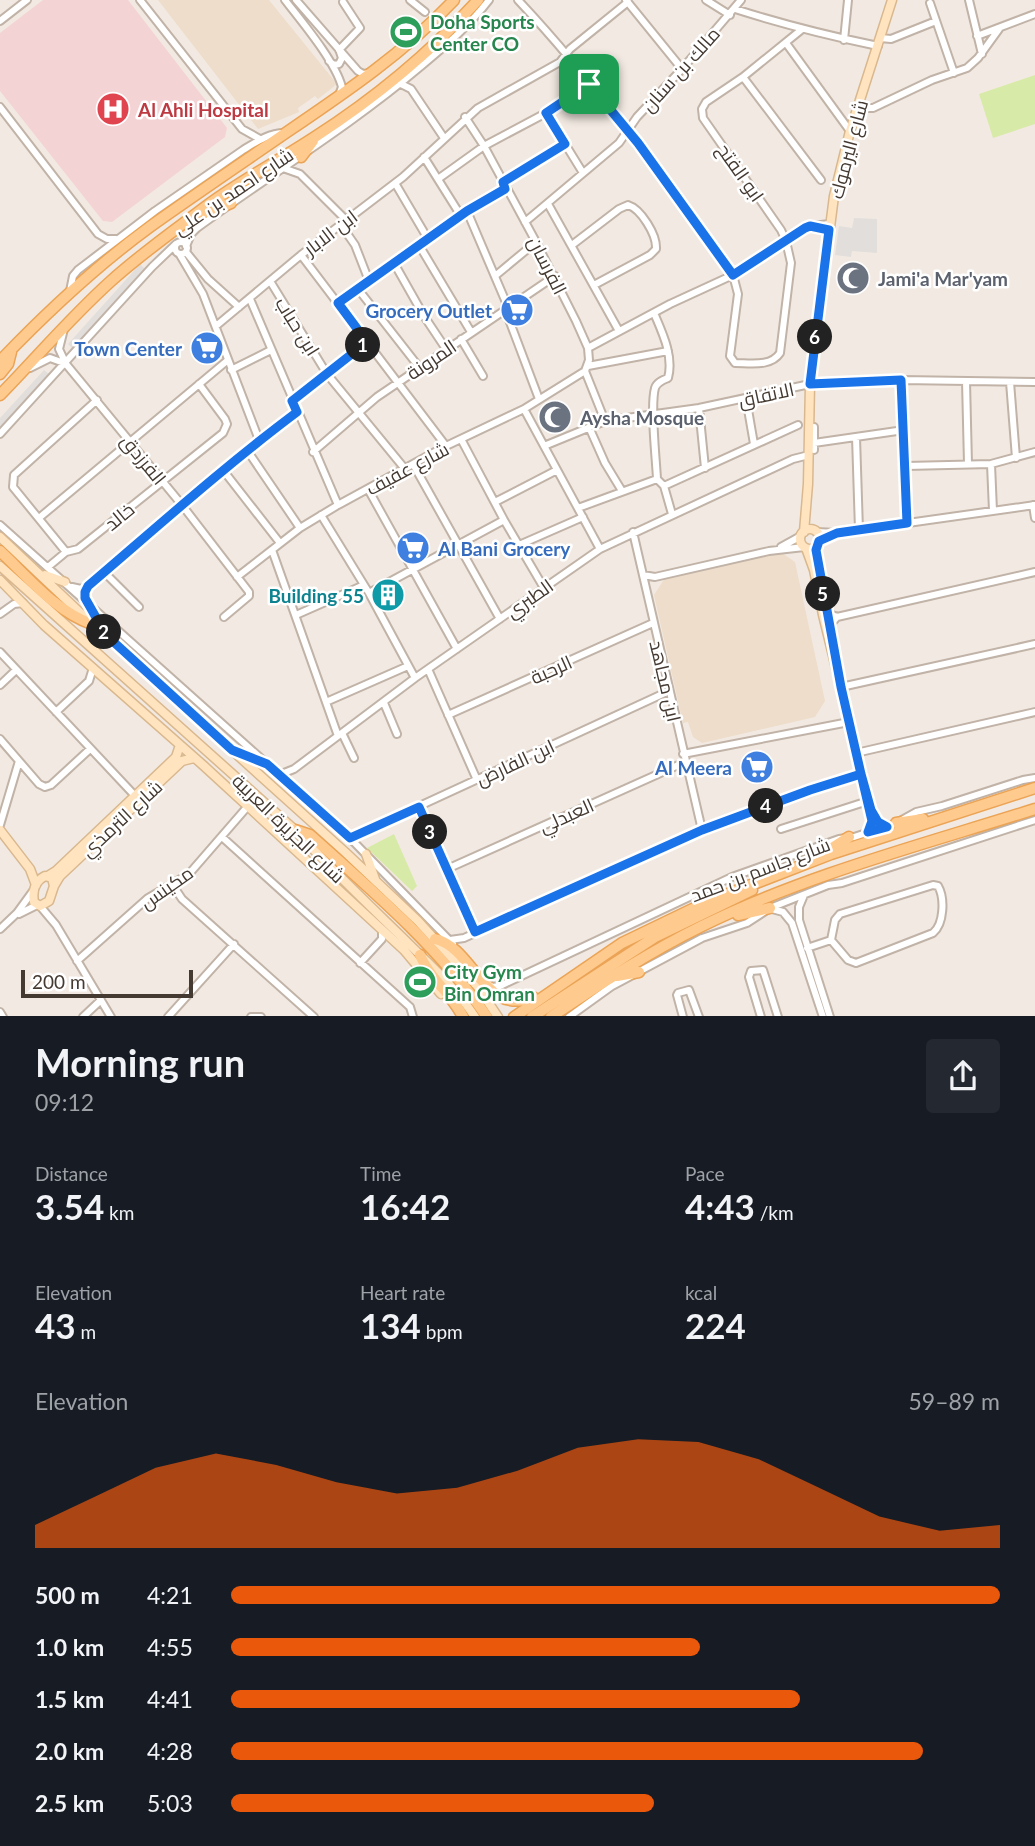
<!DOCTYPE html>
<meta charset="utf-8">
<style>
:root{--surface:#171b24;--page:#242831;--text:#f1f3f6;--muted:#9ea1a6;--accent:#ea580c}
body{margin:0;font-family:Lato,Cairo,sans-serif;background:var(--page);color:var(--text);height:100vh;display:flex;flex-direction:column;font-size:26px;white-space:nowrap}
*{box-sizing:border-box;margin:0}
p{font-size:23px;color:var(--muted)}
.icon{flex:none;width:38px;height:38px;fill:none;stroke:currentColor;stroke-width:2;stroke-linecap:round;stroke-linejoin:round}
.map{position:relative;height:1016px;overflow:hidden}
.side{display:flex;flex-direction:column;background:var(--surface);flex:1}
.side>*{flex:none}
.scale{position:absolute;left:21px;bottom:18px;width:172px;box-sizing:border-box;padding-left:7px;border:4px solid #443a32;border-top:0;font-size:19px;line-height:24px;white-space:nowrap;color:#443a32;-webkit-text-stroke:5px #fff;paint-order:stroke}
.pin{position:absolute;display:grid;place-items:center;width:60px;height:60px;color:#fff;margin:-30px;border-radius:14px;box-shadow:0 4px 10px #0006}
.km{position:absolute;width:35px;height:35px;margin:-18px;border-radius:50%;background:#222;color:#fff;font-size:19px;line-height:35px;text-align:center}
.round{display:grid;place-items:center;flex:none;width:74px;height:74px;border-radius:7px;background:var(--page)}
.headline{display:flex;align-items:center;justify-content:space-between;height:119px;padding:0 35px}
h1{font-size:38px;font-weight:700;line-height:52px}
.stats{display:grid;grid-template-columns:repeat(3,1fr);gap:10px;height:119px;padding:7px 35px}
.stats div{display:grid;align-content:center}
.stats b{font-size:35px;font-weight:700}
.stats small{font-size:19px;font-weight:400}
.stats p{font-size:19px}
.chart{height:196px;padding:14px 35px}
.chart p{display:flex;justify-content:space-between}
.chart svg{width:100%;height:126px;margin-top:7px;fill:var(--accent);opacity:.7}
ul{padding:0 35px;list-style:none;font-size:23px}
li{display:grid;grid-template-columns:112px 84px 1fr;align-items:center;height:52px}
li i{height:18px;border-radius:9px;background:var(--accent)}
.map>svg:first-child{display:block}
.education{fill:#edddca}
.medical{fill:#f4d3d5}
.green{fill:#d8eaa7}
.parking{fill:#e2dedb}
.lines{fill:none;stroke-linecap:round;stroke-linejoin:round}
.street-casing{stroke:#c1b3a7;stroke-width:10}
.secondary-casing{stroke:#d9b88f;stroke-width:11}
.primary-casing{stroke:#eba456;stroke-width:13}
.street{stroke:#fff;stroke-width:6}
.secondary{stroke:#ffe4bf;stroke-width:8}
.primary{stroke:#ffca8e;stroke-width:10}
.route-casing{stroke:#fff;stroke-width:14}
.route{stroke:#1a73e8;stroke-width:9}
.labels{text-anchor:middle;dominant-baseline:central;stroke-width:5;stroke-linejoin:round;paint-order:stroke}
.leisure-label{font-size:19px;font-weight:bold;fill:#27864d;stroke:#fff;text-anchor:start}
.street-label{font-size:19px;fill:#443a32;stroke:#fff}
.health-label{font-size:19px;font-weight:bold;fill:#be3a42;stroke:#fff;text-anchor:start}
.worship-label{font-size:19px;font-weight:bold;fill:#5b616d;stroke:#fff;text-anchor:start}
.shop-label{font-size:19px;font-weight:bold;fill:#366cbe;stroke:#fff;text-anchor:end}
.culture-label{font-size:19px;font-weight:bold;fill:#0d838f;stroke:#fff;text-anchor:end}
</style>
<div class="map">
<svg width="1035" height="1017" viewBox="0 0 1035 1017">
<rect width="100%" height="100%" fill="#f2eae2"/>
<path class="education" d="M 158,0 L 269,0 L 337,84 L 318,99 L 315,96 L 298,108 L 299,112 L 258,129 Z
M 779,551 L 795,562 L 825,701 L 815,717 L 702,743 L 693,737 L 688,722 L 683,723 L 654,595 L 665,578 Z"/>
<path class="medical" d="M 43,0 L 128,0 L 227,128 L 225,137 L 112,222 L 103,221 L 0,91 L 0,33 Z"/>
<path class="green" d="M 1035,75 L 1035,124 L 993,138 L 979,94 Z
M 394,834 L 417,886 L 412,891 L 367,848 Z"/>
<path class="parking" d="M 854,218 L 877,219 L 877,253 L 852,251 L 851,257 L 835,255 L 839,226 L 852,228 Z
M 140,264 L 145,269 L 73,349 L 68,344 Z
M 44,370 L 49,374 L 0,428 L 0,418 Z"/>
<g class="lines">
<defs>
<path id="street" d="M 140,0 L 242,129 L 260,139
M 285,0 C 302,22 335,61 342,87 L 339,95
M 296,0 L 358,71 L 363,74 L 370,73
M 410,0 L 425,12
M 518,0 C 598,85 665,180 733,275 L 738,294 L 730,356 L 735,363 C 750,363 771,367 780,353 L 791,263 L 786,241 L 781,230 L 703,118 L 702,109 L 706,102 L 743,77 L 801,30
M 626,0 L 682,69
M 706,0 L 730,15
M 969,0 L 982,54
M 930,3 L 954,73
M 735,9 C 782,24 830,36 878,46
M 0,21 L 27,0
M 977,36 L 1035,14
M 880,38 L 891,39 L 936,21
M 844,40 L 848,0
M 786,43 L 850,131
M 339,50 L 360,28 L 343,2
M 329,61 L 334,65 L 339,64 L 342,58 L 340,52
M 743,77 L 821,180
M 401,84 L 411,89 L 444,138
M 0,107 L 98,234 L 107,239 L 116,239
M 858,108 L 873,108 L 932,80 L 967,68 L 978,58 L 999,29
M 546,113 L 583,173
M 465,117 L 484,146 L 536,242 L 576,321 L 588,348 L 589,360 L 585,371 L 605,421
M 424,157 L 461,216
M 283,168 L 300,174 L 346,220
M 438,179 L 484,146 L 546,113 L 589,84
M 503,182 L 565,144
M 395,183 L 428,239
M 548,204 L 619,331
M 467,211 L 508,307
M 525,222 L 619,143 L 637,117 L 682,69 L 741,0
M 341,225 L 355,245 L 369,281
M175 248a6 6 0 1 1 12 0a6 6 0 1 1-12 0Z
M 419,245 L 471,332
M 572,245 L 619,209 L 628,205 C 641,209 657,235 656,249 L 650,255 L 594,285
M 186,246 L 191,234 L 197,228 C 271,174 349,127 420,67 C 445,46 469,26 489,0
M 186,252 L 208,279 L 239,307
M 180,255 L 203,294 L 259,440
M 301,255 L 446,446
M 394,263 L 424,316 L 446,349
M 495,276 L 536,242
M 270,281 L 327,374 L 405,469
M 358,289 L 419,367
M 70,291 L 73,276 L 78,270 L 155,211 L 243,150 C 256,142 269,133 284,133
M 250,299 L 338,505
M 338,303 L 467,211 L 505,189
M 505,309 L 539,399
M 654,313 C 662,332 674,356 668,378 C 663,380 657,382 655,388 C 650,406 656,458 657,479
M 216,326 L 301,255 L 403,177 L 478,108 L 560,62 L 570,49 L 628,2
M 64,329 L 59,349 L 66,364 L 182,505 L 249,592 L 249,596 L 224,617
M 461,339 L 483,376
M 588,348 L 670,304 L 733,275 L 805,227 L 829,224
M 588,366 L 668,351
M 30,368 L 50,358 L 64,363
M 231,370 L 271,350
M 901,380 L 907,523
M 966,381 L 968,464
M 1010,382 L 1016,458
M 746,398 L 754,444
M 292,401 L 367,342
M 699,408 L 705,468
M 524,409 L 600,549
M 589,427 L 605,463 L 622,491
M 814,427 L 814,450
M 0,434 L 152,267 L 176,244
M 856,437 L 859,530
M 461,439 L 504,520 L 544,588
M 814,443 L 904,430
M 544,446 L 605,421 L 699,408 L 810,384 L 901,380 L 1035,382
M 247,450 L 300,528
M 313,452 L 377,397 L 555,276
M 413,464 L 500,619
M 991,464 L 993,511
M 906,466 L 991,464 L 1035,452
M 223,470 L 280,543
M 664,486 L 798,425
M 368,489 L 457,649
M 495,502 L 557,470
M 1033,505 L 1035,518
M 578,508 L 657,479 L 664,486 L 672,514
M 321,515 L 369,593 L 415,678
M 39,518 L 228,360
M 0,525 L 350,838 L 453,944
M 633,532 L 702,830
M 816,532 L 837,533 L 1035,505
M 819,541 L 836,533
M 519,545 L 583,517
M 781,547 L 801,536
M 272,550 L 338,736
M 66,552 L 13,487 L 14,475 L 97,400
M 48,567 L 66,552 L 78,549 L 223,433 L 227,424 L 225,419 L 199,384
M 104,572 L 139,607
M 643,575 L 655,577 L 769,551 L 804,547
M 237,577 L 300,528 L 338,505 L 446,446 L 524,409 L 585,371
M 72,587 L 81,589 L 88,586 L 247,450 L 297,412
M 369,593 L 504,520
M 827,613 L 837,617 L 1035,572
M 0,614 L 14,604 L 23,603
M 296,615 L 364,585
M 830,625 L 837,617
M 0,652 L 138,799
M 428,669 L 477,780
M 0,685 L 16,670
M 841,687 L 1035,644
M 326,702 L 408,666
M 384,703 L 397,734
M 56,712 L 89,681 L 93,668
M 448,715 L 653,623
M 342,733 L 354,758
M 0,739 L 39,784 L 45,787 L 51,785 L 90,749
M 856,753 L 1035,712
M 683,754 L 849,722
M 279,775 L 294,769 L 415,678 L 600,549 L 793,459 L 809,455
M 419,807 L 475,932
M 898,822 L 916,812 L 942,806 L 1023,780 L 1035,778
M 0,825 L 19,761
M 781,829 L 868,801
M 222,837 L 410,1007 L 413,1017
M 350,838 L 669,691
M 447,869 L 685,762
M 172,884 L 182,899 L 314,1017
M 933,885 L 938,886 C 945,898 944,924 933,933 L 856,963 L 848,960 L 831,940 L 835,920 L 840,914 Z
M 804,895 L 799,907 L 799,920 L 830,1017
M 40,906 L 56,925 L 111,1017
M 772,909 L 783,912 L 792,923 L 823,1017
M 19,914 L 37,905
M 0,929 L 17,913 L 33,891
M 450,940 L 464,938 L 702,830 L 810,790 L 861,774
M 807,948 L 831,940
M 77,961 L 148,898 L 189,874 L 248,806
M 360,963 L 382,939 L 382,929
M 488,984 L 492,987 L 500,986 L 732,877 L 839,839 L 854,837 L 888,826
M 0,1012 L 3,1017
M 83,1017 L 101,1000
M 168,1017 L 234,944
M 251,1017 L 261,1017
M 569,1017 L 612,986 L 702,938 L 747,923 L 770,908 L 828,885 L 842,883 L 1035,820
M 683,1017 L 677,995 L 678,993 L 689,990 L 699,1017
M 761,1017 L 749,977 L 751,971 L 763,970 L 778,1017"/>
<path id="secondary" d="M800 539a10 10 0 1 1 20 0a10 10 0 1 1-20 0Z
M 804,532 L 808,484 L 810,384 L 834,196 L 850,131 L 892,0
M 0,537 L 92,624 L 345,852 L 418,921 L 478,987 L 498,1017
M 816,547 L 817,564
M 806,548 L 814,570 L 823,615 L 871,810 L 872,823 L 868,832
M 0,566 L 295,830 C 330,868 368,904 406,941 C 430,965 456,988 475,1017
M 45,575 L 65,582
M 0,580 L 44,625 L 204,766 L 404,950 L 441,994
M 90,606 L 104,633
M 237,752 L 267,764
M 874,815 L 878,822 L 887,827
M 0,830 L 30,869 L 36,885
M 366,854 L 375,879
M 45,876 L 52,878 L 54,886 L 49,901 L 40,906 L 34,902 C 32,891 35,881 45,876 Z
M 48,876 L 56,871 L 176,757 L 180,745
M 54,886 L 60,876 L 182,761 L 194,758"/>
<path id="primary" d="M 301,157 L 313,141
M 205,212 L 231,203
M 0,361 C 47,312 96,266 151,226 C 196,194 242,163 287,132 C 346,92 405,52 454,0
M 0,374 L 8,364 L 11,352
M 0,395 C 37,357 72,316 111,281 C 142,253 175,230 208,205 C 242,180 280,160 315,137 C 374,99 431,52 478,0
M 0,551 C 28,577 55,611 92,624
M 896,823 L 923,819
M 295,830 L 310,835 C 373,891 439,947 487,1017
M 829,850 L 849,837
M 738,915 L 770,908
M 435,939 C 474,948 484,1017 533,997
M 420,955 C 429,978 452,994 463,1017
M 617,976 L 639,972
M 514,1017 L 622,943 L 707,902 L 831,854 L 1035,788
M 532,1017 L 655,937 L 752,890
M 551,1017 C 600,984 649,952 702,926 C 805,875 925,844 1035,809"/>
</defs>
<use href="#street" class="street-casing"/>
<use href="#secondary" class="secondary-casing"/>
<use href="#primary" class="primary-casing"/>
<use href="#street" class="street"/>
<use href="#secondary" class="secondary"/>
<use href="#primary" class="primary"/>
</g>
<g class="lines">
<defs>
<path id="route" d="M 589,84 L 546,113 L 565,144 L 503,182 L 505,189 L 467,211 L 338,303 L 367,342 L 292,401 L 297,412 C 225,466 157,527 88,586 L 85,592 L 85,598 L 106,635 L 232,750 L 267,764 L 350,838 L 419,807 L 475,932 L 702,830 L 810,790 L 861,774 L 872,821 L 868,832 L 887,827 L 878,822 L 871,810 L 861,774 L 841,687 L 816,550 L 819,541 L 837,533 L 907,523 L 901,380 L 810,384 L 829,230 L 810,226 L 805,228 L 733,275 L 638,143 L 589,84"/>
</defs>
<use href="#route" class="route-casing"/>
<use href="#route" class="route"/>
</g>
<defs>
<symbol id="stadium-disc" viewBox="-11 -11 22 22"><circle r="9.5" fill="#2e9e5b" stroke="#fff"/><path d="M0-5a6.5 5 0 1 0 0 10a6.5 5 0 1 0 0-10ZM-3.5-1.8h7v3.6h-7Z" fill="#fff"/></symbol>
<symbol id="hospital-disc" viewBox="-11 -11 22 22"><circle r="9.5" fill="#e0444e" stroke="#fff"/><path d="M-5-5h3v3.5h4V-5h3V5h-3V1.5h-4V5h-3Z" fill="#fff"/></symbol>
<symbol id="mosque-disc" viewBox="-11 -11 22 22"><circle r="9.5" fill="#6b7280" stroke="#fff"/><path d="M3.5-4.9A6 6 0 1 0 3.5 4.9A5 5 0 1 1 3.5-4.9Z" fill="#fff"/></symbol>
<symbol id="supermarket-disc" viewBox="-11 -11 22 22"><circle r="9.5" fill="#3f7fe0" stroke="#fff"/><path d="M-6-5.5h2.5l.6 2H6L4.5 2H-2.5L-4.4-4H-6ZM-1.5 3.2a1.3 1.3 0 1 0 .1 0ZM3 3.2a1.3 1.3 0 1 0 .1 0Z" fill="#fff"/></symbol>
<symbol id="building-disc" viewBox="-11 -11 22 22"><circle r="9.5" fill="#0f9aa8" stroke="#fff"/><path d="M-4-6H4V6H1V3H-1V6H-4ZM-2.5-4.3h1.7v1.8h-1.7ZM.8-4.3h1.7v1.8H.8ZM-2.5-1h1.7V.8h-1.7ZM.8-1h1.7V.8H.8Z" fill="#fff"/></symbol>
</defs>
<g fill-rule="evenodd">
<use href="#stadium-disc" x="387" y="13" width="38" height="38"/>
<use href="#hospital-disc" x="94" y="90" width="38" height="38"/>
<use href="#mosque-disc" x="834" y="259" width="38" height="38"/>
<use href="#supermarket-disc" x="498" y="291" width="38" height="38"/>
<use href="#supermarket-disc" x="188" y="329" width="38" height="38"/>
<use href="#mosque-disc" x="536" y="398" width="38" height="38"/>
<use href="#supermarket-disc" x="394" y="529" width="38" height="38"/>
<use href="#building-disc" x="369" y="576" width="38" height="38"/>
<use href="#supermarket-disc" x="738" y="748" width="38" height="38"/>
<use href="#stadium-disc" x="401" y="963" width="38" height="38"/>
</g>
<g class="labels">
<g class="leisure-label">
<text x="430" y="21">Doha Sports<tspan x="430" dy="22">Center CO</tspan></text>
<text x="444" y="971">City Gym<tspan x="444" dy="22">Bin Omran</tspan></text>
</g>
<g class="street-label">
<text transform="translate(680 69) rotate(-48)">مالك بن سنان</text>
<text transform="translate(848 149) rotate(-75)">شارع اليرموك</text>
<text transform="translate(741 172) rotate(55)">ابو الفتح</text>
<text transform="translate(233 191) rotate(-34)">شارع احمد بن علي</text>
<text transform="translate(330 232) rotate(-37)">ابن الابار</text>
<text transform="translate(548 265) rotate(63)">الفرسان</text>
<text transform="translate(298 326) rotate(58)">ابن حباب</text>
<text transform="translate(431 359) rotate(-34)">المرونة</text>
<text transform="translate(766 394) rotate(-12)">الاتفاق</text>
<text transform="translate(144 459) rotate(51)">الفرزدق</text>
<text transform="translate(407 468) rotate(-28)">شارع عفيف</text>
<text transform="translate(119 516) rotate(-39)">خالد</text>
<text transform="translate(529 598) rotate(-35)">الطبري</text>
<text transform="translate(551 669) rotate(-24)">الرحبة</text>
<text transform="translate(666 681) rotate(77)">ابن مجاهد</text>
<text transform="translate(515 762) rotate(-25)">ابن الفارض</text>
<text transform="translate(566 815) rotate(-24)">العبدلي</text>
<text transform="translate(121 818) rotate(-43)">شارع الترمذي</text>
<text transform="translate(289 828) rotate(44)">شارع الجزيرة العربية</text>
<text transform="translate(760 869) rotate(-21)">شارع جاسم بن حمد</text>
<text transform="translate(166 887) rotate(-35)">مكينس</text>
</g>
<g class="health-label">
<text x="138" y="109">Al Ahli Hospital</text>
</g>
<g class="worship-label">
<text x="878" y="278">Jami'a Mar'yam</text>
<text x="580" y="417">Aysha Mosque</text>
</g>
<g class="shop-label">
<text x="492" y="310">Grocery Outlet</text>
<text x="182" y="348">Town Center</text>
<text x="438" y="548" text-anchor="start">Al Bani Grocery</text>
<text x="732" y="767">Al Meera</text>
</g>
<g class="culture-label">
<text x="364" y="595">Building 55</text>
</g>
</g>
</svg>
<div class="scale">200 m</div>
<div class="pin" style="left:589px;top:84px;background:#1e9e55"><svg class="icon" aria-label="arrive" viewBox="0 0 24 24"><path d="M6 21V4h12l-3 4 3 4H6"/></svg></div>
<b class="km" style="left:363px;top:345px">1</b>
<b class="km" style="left:104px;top:632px">2</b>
<b class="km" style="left:430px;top:832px">3</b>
<b class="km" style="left:766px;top:806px">4</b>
<b class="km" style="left:823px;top:594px">5</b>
<b class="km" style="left:815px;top:337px">6</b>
</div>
<section class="side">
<div class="headline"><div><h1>Morning run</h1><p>09:12</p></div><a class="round"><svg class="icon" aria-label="share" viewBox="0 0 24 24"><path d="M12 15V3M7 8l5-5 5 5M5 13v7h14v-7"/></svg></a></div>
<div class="stats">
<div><p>Distance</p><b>3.54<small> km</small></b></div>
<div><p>Time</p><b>16:42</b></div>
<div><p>Pace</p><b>4:43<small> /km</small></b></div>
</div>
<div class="stats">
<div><p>Elevation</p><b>43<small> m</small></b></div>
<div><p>Heart rate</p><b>134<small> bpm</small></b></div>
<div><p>kcal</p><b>224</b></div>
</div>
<div class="chart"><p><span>Elevation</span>59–89 m</p>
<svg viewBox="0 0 160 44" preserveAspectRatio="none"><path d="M0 44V36L10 26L20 16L30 11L40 15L50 21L60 25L70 23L80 17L90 9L100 6L110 7L120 13L130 23L140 33L150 38L160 36V44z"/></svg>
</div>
<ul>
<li><b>500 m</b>4:21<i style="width:100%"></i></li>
<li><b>1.0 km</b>4:55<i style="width:61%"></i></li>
<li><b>1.5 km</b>4:41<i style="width:74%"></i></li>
<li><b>2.0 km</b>4:28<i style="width:90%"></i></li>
<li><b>2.5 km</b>5:03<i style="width:55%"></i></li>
</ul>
</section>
